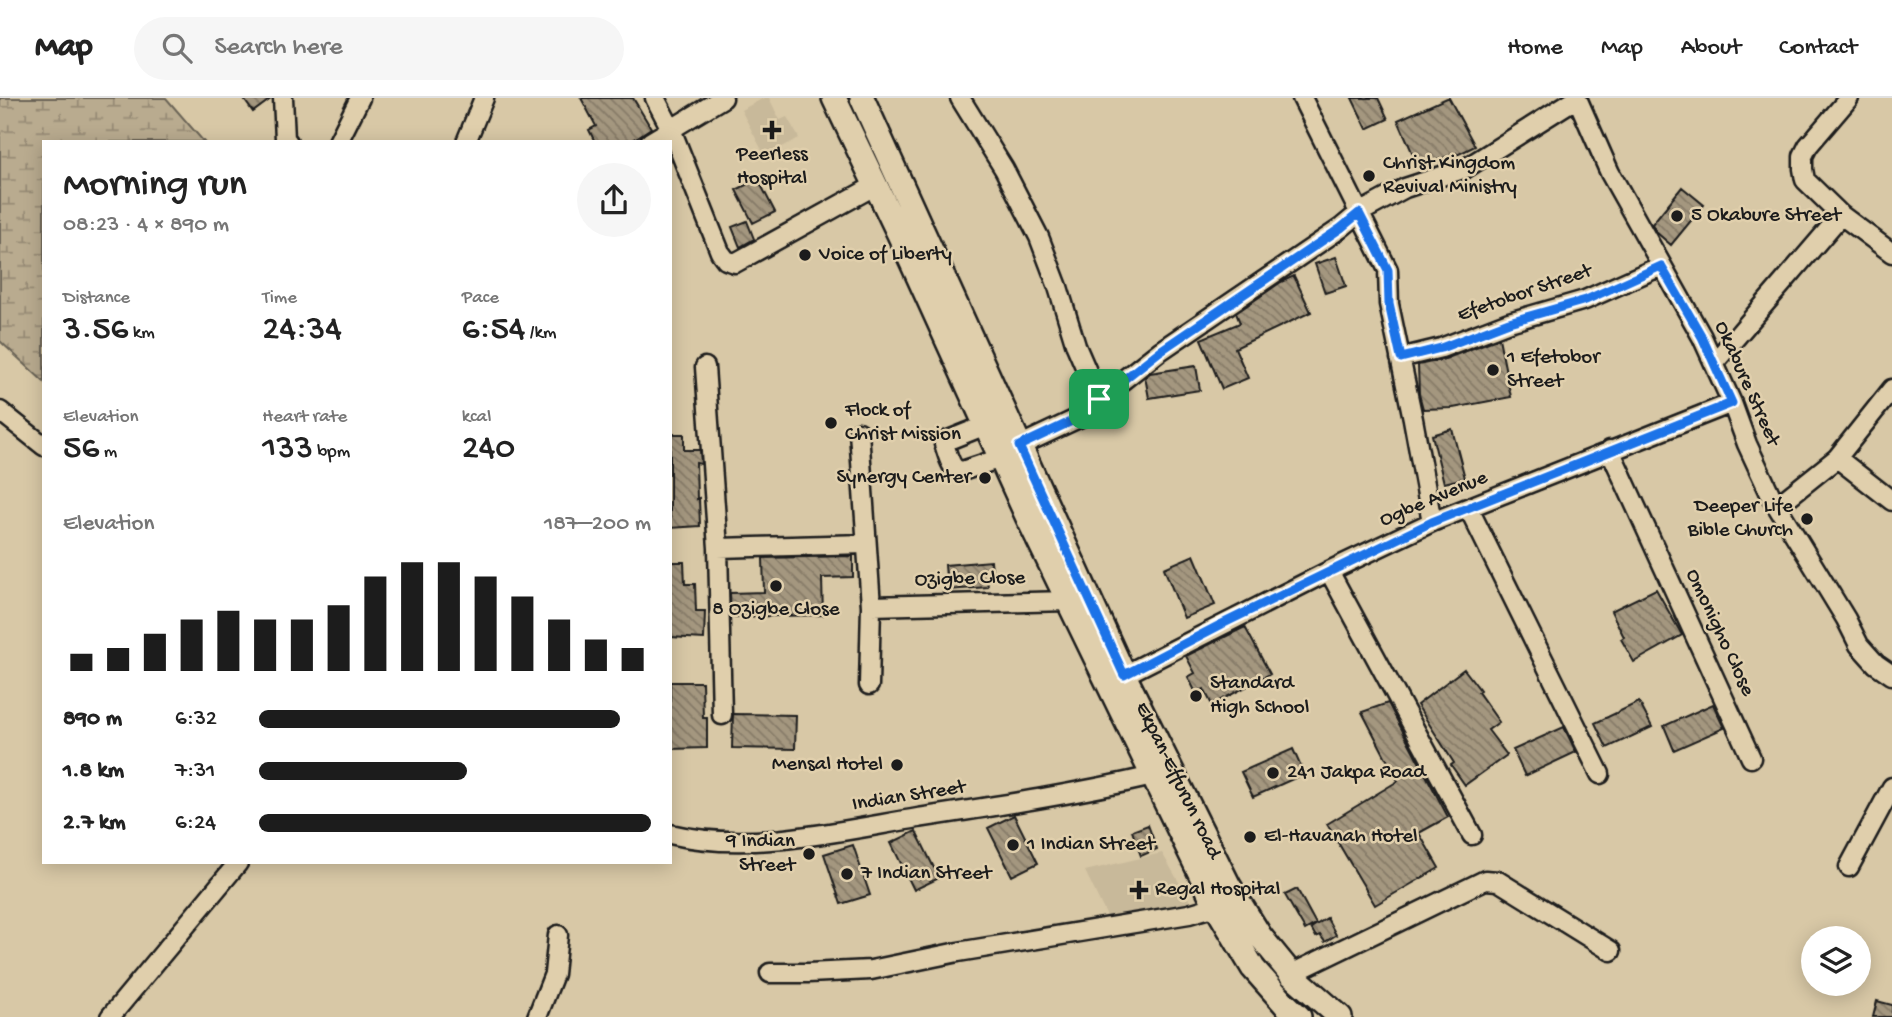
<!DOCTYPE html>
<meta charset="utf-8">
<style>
:root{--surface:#fff;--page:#f6f6f6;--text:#222;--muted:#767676;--line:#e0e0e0;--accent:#1c1c1c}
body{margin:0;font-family:"Gochi Hand",sans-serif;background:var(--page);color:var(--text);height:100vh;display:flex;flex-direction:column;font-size:26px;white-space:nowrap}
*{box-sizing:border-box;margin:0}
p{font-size:23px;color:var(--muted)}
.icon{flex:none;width:38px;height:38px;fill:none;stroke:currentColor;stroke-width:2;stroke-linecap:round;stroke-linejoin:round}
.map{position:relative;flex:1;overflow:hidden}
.details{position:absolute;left:42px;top:42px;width:630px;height:724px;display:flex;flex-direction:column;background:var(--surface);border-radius:0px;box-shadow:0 4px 18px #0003}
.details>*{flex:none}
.controls{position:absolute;left:1801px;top:828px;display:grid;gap:14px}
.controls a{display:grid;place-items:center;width:70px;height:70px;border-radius:50%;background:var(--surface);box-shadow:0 4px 18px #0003;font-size:35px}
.pin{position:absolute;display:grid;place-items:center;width:60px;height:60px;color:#fff;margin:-30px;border-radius:14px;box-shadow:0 4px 10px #0006}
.round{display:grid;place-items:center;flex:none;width:74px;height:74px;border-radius:37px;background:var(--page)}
.head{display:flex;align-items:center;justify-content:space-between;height:119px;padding:0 21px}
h1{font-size:38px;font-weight:600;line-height:52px}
.figures{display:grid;grid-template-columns:repeat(3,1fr);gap:10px;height:119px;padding:7px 21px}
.figures div{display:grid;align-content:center}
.figures b{font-size:35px;font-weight:600}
.figures small{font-size:19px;font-weight:400}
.figures p{font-size:19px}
.chart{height:196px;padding:14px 21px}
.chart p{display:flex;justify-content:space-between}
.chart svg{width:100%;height:126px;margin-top:7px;stroke:var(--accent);stroke-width:6}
ul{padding:0 21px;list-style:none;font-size:23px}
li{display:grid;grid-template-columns:112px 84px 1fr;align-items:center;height:52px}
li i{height:18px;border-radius:9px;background:var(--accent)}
header{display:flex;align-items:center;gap:42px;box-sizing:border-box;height:98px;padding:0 35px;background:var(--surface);border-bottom:2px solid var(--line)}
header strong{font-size:33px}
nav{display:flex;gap:38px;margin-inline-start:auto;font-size:24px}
.search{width:490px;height:63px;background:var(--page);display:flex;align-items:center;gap:18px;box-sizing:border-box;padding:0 24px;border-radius:38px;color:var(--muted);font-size:26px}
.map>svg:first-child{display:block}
.built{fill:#c8b99a}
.wetland{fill:url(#wetland-marsh);stroke:#6a6456;stroke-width:2}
.building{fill:url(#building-back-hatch);stroke:#1c1c1c;stroke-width:2}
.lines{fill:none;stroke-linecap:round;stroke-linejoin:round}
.minor-casing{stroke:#1c1c1c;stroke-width:23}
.major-casing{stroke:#1c1c1c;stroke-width:28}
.minor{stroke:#e0cfac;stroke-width:18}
.major{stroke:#e0cfac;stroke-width:23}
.route-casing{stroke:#fff;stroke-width:14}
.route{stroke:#1a73e8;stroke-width:9}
.poi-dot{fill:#1c1c1c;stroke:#e0cfac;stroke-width:2.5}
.labels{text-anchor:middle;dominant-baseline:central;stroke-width:5;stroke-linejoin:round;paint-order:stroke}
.poi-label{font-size:21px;fill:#1c1c1c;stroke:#e0cfac;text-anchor:start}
.street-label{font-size:21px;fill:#1c1c1c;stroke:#e0cfac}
</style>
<header>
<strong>Map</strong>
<div class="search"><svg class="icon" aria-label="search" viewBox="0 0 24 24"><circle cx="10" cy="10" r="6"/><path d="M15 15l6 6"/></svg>Search here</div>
<nav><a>Home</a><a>Map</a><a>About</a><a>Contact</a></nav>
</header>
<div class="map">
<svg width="1892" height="919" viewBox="0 0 1892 919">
<defs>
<pattern id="wetland-marsh" width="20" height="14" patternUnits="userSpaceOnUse" patternTransform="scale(1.75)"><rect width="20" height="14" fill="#b9ab8f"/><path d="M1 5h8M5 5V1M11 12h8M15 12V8" fill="none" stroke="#968a74"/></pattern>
<pattern id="building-back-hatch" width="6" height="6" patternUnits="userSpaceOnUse" patternTransform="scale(1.75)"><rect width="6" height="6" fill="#a4977f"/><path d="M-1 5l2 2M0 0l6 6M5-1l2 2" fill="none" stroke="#857a67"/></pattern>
</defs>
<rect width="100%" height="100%" fill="#d8c8a6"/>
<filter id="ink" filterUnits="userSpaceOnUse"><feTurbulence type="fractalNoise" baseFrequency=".0143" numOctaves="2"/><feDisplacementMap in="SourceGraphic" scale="14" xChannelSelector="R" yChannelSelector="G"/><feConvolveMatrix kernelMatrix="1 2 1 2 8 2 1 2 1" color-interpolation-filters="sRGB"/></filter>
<g filter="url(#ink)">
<path class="built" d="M 764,0 L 769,0 L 780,22 L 787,19 L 799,40 L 765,58 L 741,12 Z
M 1162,755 L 1194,810 L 1111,827 L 1085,773 Z"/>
<path class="wetland" d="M 0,0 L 166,0 L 204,44 L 44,44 L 44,284 L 0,243 Z"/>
<path class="building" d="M 243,0 L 272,0 L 253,14 Z
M 581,0 L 633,0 L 651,30 L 630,44 L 595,44 L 589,32 L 596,28 Z
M 1352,0 L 1378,0 L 1388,21 L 1367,31 Z
M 1447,0 L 1449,0 L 1475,48 L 1457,57 L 1456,55 L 1419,70 L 1398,22 Z
M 758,81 L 775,114 L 753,125 L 736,92 Z
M 1682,89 L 1704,107 L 1671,147 L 1656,134 L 1652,126 Z
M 747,123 L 754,141 L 740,149 L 732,129 Z
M 1336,159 L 1346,188 L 1325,195 L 1315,166 Z
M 1294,178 L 1311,214 L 1235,250 L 1248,280 L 1222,291 L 1201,241 L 1240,225 L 1236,215 L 1281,184 Z
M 1499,240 L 1511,299 L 1453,310 L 1423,311 L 1419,296 L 1418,267 L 1445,261 Z
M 1196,268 L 1200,292 L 1149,300 L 1145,279 L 1150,275 Z
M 1452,331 L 1465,380 L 1444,385 L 1432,337 Z
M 670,336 L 684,336 L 684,352 L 700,352 L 701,366 L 696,365 L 697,401 L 699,400 L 700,428 L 670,430 Z
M 1194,457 L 1215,507 L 1184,520 L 1164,470 Z
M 853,458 L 853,479 L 822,480 L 823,517 L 731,519 L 730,495 L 764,494 L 763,460 Z
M 991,463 L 993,481 L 987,482 L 988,489 L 947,492 L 945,467 Z
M 670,464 L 684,464 L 685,486 L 695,486 L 696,513 L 705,513 L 704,541 L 670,539 Z
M 1656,491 L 1682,537 L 1634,564 L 1621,541 L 1624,539 L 1611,513 Z
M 1245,529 L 1270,576 L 1212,607 L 1204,591 L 1196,595 L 1188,579 L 1195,575 L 1186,558 Z
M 1464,571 L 1480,592 L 1478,594 L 1499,624 L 1488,632 L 1507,657 L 1465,687 L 1451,667 L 1454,665 L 1417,607 Z
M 670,584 L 702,584 L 703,620 L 707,620 L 707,650 L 670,651 Z
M 1639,604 L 1652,629 L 1607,650 L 1595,625 Z
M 1388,605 L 1448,719 L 1419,735 L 1439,770 L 1375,807 L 1327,726 L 1398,683 L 1362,614 Z
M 1713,606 L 1724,630 L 1674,652 L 1664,628 Z
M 733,616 L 796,617 L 795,651 L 732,650 Z
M 1564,629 L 1576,654 L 1525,678 L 1513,652 Z
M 1293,651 L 1304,676 L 1253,699 L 1241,674 Z
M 1014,717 L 1038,765 L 1012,778 L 988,730 Z
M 1148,727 L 1157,751 L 1141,758 L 1132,733 Z
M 916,733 L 939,780 L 914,792 L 891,745 Z
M 853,747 L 870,797 L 841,806 L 824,756 Z
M 1297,791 L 1316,826 L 1305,832 L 1285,797 Z
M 1327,820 L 1336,837 L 1325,844 L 1320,837 L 1316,839 L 1311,830 Z
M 1877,903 L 1892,907 L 1892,919 L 1873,919 Z"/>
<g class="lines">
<defs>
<path id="minor" d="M 283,0 L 285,41 L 288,44
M 655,0 L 671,31 L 720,154 L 726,162 L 735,165 L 876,87
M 960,0 L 1004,71 L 1039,139 L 1058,189 L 1076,248 L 1099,301
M 1302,0 L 1388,172 L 1389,206 L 1413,321 L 1432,424
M 1849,0 L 1808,48 L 1803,58 L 1803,71 L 1805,82 L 1841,117 L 1892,155
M 338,44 L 360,0
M 466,44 L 484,0
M 650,44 L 723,0
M 1400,260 L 1441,250 L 1509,224 L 1585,202 L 1661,168
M 1714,265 L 1841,117
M 705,269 L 718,450 L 722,617
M 0,313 L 44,348
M 986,327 L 946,343 L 944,346 C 948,356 950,373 962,373 L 1001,360
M 859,334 L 871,508 L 869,587
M 1019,348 L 1087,316 L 1099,301 L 1160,253 L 1341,130 L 1359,115 L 1405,90 L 1466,70 L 1577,0 L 1610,75 L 1702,239 L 1732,305 L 1747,346 L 1772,400 L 1846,521 L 1859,547 L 1876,566 L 1892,577
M 1610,352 L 1751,660
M 1837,360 L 1892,403
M 1777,408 L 1837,360 L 1892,291
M 1469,411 L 1600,676
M 718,450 L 866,446
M 1329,473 L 1472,737
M 871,508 L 1070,503
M 1124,577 L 1329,473 L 1432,424 L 1732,305
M 670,736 C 749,755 839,733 918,720 C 996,708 1075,696 1153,678
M 1849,769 L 1892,689
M 770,875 L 808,875 L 871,872 L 958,854 L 1189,816 L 1216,808
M 1291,876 L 1485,782 L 1498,783 L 1611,853
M 110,919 L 238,765
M 537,919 L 554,876 L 558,837"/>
<path id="major" d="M 834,0 L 899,136 L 1028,420 L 1216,808 L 1253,870 L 1284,905 L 1299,919
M 862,0 L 1124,577 L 1229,788 L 1260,838 L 1291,876 L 1340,919"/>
</defs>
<use href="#minor" class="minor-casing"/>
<use href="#major" class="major-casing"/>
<use href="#minor" class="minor"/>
<use href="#major" class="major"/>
</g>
</g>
<g class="lines" filter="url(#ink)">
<defs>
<path id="route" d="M 1359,115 L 1388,172 L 1389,206 L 1401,260 L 1441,250 L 1509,224 L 1586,202 L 1661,168 L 1702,239 L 1732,305 L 1432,424 L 1222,526 L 1124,577 L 1019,348 L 1087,316 L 1099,301 L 1160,253 L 1341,130 Z"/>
</defs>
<use href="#route" class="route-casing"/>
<use href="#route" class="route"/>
</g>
<g class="poi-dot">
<path d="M768.5 21.5h7v7h7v7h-7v7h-7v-7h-7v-7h7z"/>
<circle cx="1369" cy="78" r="7"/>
<circle cx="1677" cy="118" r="7"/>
<circle cx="805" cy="157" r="7"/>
<circle cx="1493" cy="272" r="7"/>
<circle cx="831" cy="325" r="7"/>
<circle cx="985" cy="380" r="7"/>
<circle cx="1807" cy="421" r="7"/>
<circle cx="776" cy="488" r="7"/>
<circle cx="1196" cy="598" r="7"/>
<circle cx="897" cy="667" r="7"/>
<circle cx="1273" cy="675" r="7"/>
<circle cx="1250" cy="739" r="7"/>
<circle cx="1013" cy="747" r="7"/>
<circle cx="809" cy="756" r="7"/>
<circle cx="847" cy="776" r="7"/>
<path d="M1135.5 781.5h7v7h7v7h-7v7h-7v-7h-7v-7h7z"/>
</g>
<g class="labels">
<g class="poi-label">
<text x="772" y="57" text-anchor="middle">Peerless<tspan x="772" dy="24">Hospital</tspan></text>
<text x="1383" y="66">Christ Kingdom<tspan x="1383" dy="24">Revival Ministry</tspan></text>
<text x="1691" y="118">5 Okabure Street</text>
<text x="819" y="157">Voice of Liberty</text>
<text x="1507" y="260">1 Efetobor<tspan x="1507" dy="24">Street</tspan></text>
<text x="845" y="313">Flock of<tspan x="845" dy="24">Christ Mission</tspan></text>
<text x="971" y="380" text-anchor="end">Synergy Center</text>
<text x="1793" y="409" text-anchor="end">Deeper Life<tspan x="1793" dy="24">Bible Church</tspan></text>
<text x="776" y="512" text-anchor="middle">8 Ozigbe Close</text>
<text x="1210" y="586">Standard<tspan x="1210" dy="24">High School</tspan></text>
<text x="883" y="667" text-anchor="end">Mensal Hotel</text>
<text x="1287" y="675">241 Jakpa Road</text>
<text x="1264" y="739">El-Havanah Hotel</text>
<text x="795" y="744" text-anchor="end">9 Indian<tspan x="795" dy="24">Street</tspan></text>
<text x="1027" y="747">1 Indian Street</text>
<text x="861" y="776">7 Indian Street</text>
<text x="1155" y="792">Regal Hospital</text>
</g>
<g class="street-label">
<text transform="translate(1525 196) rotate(-19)">Efetobor Street</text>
<text transform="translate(1746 286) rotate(66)">Okabure Street</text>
<text transform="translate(1434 402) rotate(-23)">Ogbe Avenue</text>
<text transform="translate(970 482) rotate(-1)">Ozigbe Close</text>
<text transform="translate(1719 535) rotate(65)">Omonigho Close</text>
<text transform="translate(1177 683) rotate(64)">Ekpan-Effurun road</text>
<text transform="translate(909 699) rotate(-9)">Indian Street</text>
</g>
</g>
</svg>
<div class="controls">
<a><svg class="icon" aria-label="layers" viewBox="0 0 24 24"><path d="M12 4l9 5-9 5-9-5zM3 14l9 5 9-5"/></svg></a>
</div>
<div class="pin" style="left:1099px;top:301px;background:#1e9e55"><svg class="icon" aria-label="arrive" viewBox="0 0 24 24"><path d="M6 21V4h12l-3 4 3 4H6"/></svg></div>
<section class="details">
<div class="head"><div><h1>Morning run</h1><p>08:23 · 4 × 890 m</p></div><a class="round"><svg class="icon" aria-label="share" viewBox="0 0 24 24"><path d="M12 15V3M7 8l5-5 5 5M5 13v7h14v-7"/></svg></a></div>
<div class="figures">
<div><p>Distance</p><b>3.56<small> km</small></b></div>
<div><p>Time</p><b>24:34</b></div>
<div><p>Pace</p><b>6:54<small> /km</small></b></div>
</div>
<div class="figures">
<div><p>Elevation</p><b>56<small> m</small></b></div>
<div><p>Heart rate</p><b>133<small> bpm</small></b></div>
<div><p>kcal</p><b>240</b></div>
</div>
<div class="chart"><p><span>Elevation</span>187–200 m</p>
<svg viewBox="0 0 160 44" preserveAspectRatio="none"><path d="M5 44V38M15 44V36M25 44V31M35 44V26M45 44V23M55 44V26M65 44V26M75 44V21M85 44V11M95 44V6M105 44V6M115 44V11M125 44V18M135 44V26M145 44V33M155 44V36"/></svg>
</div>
<ul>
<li><b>890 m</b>6:32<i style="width:92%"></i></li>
<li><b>1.8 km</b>7:31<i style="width:53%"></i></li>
<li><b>2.7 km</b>6:24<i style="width:100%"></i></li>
</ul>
</section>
</div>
